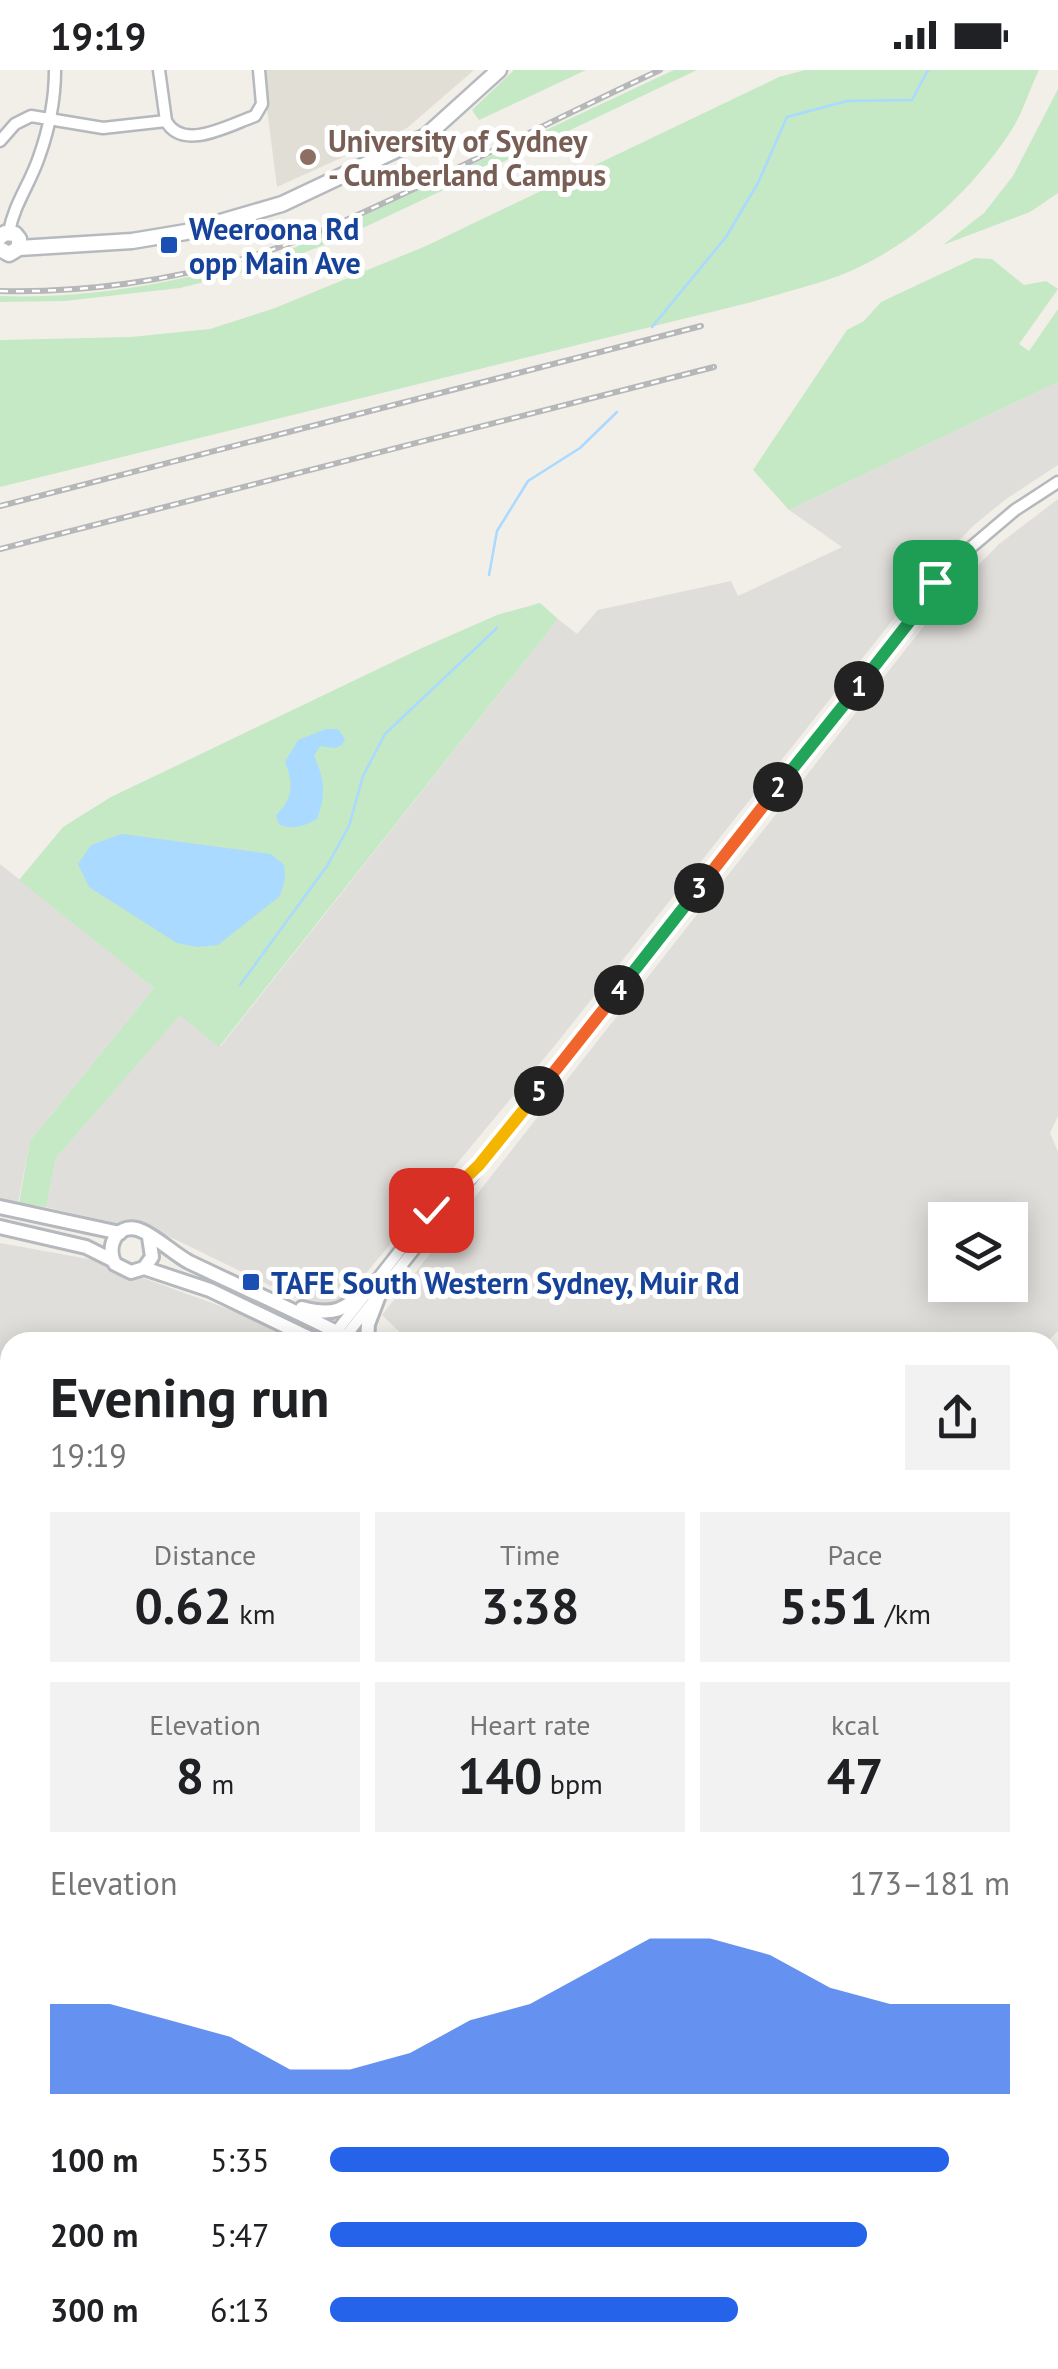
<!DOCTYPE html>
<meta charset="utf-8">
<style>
:root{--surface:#fff;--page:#f2f2f2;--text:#202124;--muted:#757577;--accent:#2563eb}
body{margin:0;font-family:"PT Sans",sans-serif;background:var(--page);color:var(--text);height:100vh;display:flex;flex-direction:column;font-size:38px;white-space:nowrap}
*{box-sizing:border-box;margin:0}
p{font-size:32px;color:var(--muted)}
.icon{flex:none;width:55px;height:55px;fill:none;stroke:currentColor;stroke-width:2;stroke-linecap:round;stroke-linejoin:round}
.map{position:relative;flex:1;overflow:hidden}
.panel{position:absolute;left:0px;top:1262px;width:1060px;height:1038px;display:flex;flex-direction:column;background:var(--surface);border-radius:30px 30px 0 0;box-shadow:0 5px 25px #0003}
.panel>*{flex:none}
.tools{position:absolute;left:928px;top:1132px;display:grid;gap:20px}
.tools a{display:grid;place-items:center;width:100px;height:100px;border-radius:0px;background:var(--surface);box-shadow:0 5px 25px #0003;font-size:50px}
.pin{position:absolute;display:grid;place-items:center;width:85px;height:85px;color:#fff;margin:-42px;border-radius:20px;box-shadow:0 5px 15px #0006}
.km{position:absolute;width:50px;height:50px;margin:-25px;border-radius:50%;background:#222;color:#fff;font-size:28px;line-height:50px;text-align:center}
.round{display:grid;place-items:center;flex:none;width:105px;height:105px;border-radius:0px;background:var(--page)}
.headline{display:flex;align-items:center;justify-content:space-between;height:170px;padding:0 50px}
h1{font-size:55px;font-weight:600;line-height:75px}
.stats{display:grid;grid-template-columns:repeat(3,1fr);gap:15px;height:170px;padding:10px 50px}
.stats div{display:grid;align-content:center;border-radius:0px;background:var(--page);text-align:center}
.stats b{font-size:50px;font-weight:600}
.stats small{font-size:28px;font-weight:400}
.stats p{font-size:28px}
.chart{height:280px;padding:20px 50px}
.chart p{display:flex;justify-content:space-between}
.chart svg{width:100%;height:180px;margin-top:10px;fill:var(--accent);opacity:.7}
ul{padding:0 50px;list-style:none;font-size:32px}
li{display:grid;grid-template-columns:160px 120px 1fr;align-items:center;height:75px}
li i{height:25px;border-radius:12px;background:var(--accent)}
.status{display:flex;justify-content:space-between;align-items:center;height:70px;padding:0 50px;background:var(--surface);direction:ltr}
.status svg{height:28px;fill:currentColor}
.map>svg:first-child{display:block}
.industrial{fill:#e0deda;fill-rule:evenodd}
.education{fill:#e1ded6}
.green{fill:#c5e8c5}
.water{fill:#aadaff}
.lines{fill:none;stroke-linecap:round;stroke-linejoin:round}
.stream{stroke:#aadaff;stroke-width:2.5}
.minor-casing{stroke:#b5b8bc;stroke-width:15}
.tertiary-casing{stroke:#b5b8bc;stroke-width:18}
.secondary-casing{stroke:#b6babf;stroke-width:19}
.primary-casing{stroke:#f2c960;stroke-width:20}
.trunk-casing{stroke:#f9ab00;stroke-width:20}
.minor{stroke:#fff;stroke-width:10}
.tertiary{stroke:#fff;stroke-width:12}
.secondary{stroke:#fff;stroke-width:14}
.primary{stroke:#fff2af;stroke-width:15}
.trunk{stroke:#feeaa1;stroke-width:15}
.rail-casing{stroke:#b6b7b8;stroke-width:6}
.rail{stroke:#fff;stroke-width:2.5;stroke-dasharray:8;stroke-linecap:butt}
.split-1-casing{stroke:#fff;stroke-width:20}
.split-2-casing{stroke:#fff;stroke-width:20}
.split-3-casing{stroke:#fff;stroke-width:20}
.split-4-casing{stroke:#fff;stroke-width:20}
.split-5-casing{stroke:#fff;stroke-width:20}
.split-6-casing{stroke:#fff;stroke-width:20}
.split-7-casing{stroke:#fff;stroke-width:20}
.split-1{stroke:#22a559;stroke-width:12}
.split-2{stroke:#22a559;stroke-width:12}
.split-3{stroke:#f0652b;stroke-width:12}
.split-4{stroke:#22a559;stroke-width:12}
.split-5{stroke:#f0652b;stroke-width:12}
.split-6{stroke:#f5b400;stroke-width:12}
.split-7{stroke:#f5b400;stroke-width:12}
.education-dot{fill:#8d6e63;stroke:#fff;stroke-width:4}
.transit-dot{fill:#1a4fb4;stroke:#fff;stroke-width:4}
.labels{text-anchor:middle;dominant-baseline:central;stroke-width:10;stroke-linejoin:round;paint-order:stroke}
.education-label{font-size:30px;font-weight:bold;fill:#785e54;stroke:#fff;text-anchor:start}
.transit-label{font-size:30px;font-weight:bold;fill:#164399;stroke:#fff;text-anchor:start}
</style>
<div class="status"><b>19:19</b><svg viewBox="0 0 49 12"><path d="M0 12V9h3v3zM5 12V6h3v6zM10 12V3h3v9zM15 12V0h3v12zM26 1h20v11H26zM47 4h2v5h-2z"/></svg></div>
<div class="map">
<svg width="1058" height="2299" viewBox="0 0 1058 2299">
<rect width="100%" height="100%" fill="#f1efe8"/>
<path class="industrial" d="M 1058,312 L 1058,395 L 1006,429 L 973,456 L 938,493 L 556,974 L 344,1230 L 327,1234 L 308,1234 L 166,1165 L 46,1137 L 56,1088 L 180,944 L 220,977 L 558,549 L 577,564 L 598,540 L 731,511 L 738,526 L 842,477 L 789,440 Z
M 1058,429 L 1058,1046 L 1050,1063 L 1058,1082 L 1058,1261 L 1047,1272 L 410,1272 L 382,1245 L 946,528 L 999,474 ZM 945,1150 L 1010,1150 L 1010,1215 L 945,1215 Z
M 0,794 L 154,918 L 30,1071 L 18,1133 L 0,1128 Z
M 0,1173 L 94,1190 L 253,1248 L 297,1272 L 10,1272 L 10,2168 L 0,2169 Z
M 0,2195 L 10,2195 L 10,2290 L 203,2290 L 203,2299 L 0,2299 Z"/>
<path class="education" d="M 262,0 L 474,0 L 407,58 L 277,117 Z"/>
<path class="green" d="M 514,0 L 586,0 L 479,50 L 472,40 Z
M 674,0 L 697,0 L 346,166 L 273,195 L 180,218 L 64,231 L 0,232 L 0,226 C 96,230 203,208 294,178 Z
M 805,0 L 1039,0 C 1030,18 1024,39 1014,56 C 974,120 911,177 841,205 C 812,216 781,223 752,232 L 0,417 L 0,270 L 131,267 L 210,259 L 275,238 L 426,176 L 779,7 Z
M 1058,19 L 1058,123 L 1030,142 L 943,175 L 984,143 L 1013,106 Z
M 975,188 L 992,189 L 1024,215 L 1046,211 L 1058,219 L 1019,274 L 1029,281 L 1058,239 L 1058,312 L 789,440 L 753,400 L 847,260 L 864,251 L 881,232 Z
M 540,533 L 558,549 L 219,977 L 180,945 L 56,1088 L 46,1137 L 19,1133 L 30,1071 L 154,918 L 19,810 L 63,757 L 111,727 L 422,578 L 497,545 Z"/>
<path class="water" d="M 326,659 L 338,659 L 345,669 L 342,675 L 335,678 L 320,676 L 314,686 C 325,710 326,724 317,749 C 304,756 292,761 279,754 L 276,745 C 293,730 294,712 285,692 L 298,670 Z
M 122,764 L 271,784 L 284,795 L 285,809 L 280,826 L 218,875 L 197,877 L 177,873 L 89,817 L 78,794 L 91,775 Z"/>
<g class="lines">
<path class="stream" d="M 652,257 L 726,167 L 758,113 L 787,47 L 847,31 L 912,30 L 928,0
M 489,505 L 497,461 L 528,411 L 580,378 L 617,342
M 240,915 L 327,796 L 349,756 L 363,706 L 385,664 L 497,558"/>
<defs>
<path id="minor" d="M 166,51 C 183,82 229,55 255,46 L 262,34 L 259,0
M 0,71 L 15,54 L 31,46 L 103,58 L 166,51 L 159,0
M 9,162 C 14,134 30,114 39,87 C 49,59 55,30 55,0
M 926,531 L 937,524 L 964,488
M 328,1272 L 431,1141 L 456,1117
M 341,1272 L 858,618 L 949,496 L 1015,440 L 1058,412
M 1050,1452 L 1058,1451
M 6,1476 L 10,1577
M 1050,1597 L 1058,1595
M 1050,1738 L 1058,1738
M 1050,1890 L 1058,1890
M 1050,2023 L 1058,2023
M 1050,2165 L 1058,2165
M 766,2290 L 767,2299"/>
<path id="tertiary" d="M 0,1137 L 120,1163
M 0,1157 L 86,1177 L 112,1190
M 149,1167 L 152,1187 L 144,1198 L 131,1202 L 115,1194 C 106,1178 115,1154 137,1159 C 152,1163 174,1184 189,1192 C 245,1219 301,1243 356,1272
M 144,1198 L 210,1220 L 318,1272
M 302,1238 C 337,1247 344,1239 370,1217
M 367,1272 L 368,1254 L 381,1220
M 32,2290 L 32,2299"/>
<path id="secondary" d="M 0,167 L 5,163 L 15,164 L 19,169 L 19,178
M 0,179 L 9,184 L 19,178 L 132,171 L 186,162 L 282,134 L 426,66 L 499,0"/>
<path id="primary" d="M 0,2180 L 10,2180
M 302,2290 L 319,2299"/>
<path id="trunk" d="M 1050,1303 L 1058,1294
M 1050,1328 L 1058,1319
M 348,2299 L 352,2290
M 368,2299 L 373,2290"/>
</defs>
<use href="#minor" class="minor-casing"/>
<use href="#tertiary" class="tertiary-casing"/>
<use href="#secondary" class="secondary-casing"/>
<use href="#primary" class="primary-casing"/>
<use href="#trunk" class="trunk-casing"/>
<use href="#minor" class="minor"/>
<use href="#tertiary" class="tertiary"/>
<use href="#secondary" class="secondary"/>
<use href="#primary" class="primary"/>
<use href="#trunk" class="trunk"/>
<defs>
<path id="rail" d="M 0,221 C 82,223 170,211 249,187 C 303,171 354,147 405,123 C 490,83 574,40 660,0
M 0,436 L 701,256
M 0,479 L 714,297"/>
</defs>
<use href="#rail" class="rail-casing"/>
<use href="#rail" class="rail"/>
</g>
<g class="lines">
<defs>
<path id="split-1" d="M 859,616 L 924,533 L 935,512"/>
<path id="split-2" d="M 778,717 L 859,616"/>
<path id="split-3" d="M 699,818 L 778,717"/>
<path id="split-4" d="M 619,920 L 699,818"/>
<path id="split-5" d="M 539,1021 L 619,920"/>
<path id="split-6" d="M 454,1119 L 479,1095 L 539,1021"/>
<path id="split-7" d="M 431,1140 L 454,1119"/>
</defs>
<use href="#split-1" class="split-1-casing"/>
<use href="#split-2" class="split-2-casing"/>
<use href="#split-3" class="split-3-casing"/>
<use href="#split-4" class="split-4-casing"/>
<use href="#split-5" class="split-5-casing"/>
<use href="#split-6" class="split-6-casing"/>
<use href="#split-7" class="split-7-casing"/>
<use href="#split-1" class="split-1"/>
<use href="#split-2" class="split-2"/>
<use href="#split-3" class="split-3"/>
<use href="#split-4" class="split-4"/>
<use href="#split-5" class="split-5"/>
<use href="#split-6" class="split-6"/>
<use href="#split-7" class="split-7"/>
</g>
<circle class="education-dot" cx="308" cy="87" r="10"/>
<g class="transit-dot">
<rect x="159" y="165" width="20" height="20" rx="5"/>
<rect x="241" y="1202" width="20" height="20" rx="5"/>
</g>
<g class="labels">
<g class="education-label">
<text x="328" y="70">University of Sydney<tspan x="328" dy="34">- Cumberland Campus</tspan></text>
</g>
<g class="transit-label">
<text x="189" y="158">Weeroona Rd<tspan x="189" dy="34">opp Main Ave</tspan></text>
<text x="271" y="1212">TAFE South Western Sydney, Muir Rd</text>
</g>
</g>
</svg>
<div class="tools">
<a><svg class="icon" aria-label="layers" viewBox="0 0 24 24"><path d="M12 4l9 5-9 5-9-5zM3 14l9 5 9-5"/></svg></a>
</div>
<div class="pin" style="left:935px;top:512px;background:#1e9e55"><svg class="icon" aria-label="arrive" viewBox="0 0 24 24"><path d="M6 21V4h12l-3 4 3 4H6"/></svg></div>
<div class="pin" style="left:431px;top:1140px;background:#d93025"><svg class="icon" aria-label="check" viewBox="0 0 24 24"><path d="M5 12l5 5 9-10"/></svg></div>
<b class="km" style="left:859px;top:616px">1</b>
<b class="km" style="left:778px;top:717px">2</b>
<b class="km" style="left:699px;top:818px">3</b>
<b class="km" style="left:619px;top:920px">4</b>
<b class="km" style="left:539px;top:1021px">5</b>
<section class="panel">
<div class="headline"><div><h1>Evening run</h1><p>19:19</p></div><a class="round"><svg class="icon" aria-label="share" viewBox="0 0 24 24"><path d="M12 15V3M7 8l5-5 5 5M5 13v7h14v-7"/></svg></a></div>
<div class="stats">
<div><p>Distance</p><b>0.62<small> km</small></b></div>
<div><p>Time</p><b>3:38</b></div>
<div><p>Pace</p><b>5:51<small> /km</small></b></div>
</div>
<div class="stats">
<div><p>Elevation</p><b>8<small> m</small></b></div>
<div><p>Heart rate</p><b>140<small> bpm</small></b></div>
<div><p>kcal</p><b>47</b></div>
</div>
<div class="chart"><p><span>Elevation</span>173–181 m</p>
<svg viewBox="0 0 160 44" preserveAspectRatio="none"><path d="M0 44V22L10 22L20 26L30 30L40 38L50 38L60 34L70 26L80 22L90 14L100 6L110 6L120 10L130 18L140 22L150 22L160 22V44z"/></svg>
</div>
<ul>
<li><b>100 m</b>5:35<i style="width:91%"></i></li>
<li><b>200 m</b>5:47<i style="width:79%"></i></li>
<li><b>300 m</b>6:13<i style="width:60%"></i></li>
</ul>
</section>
</div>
